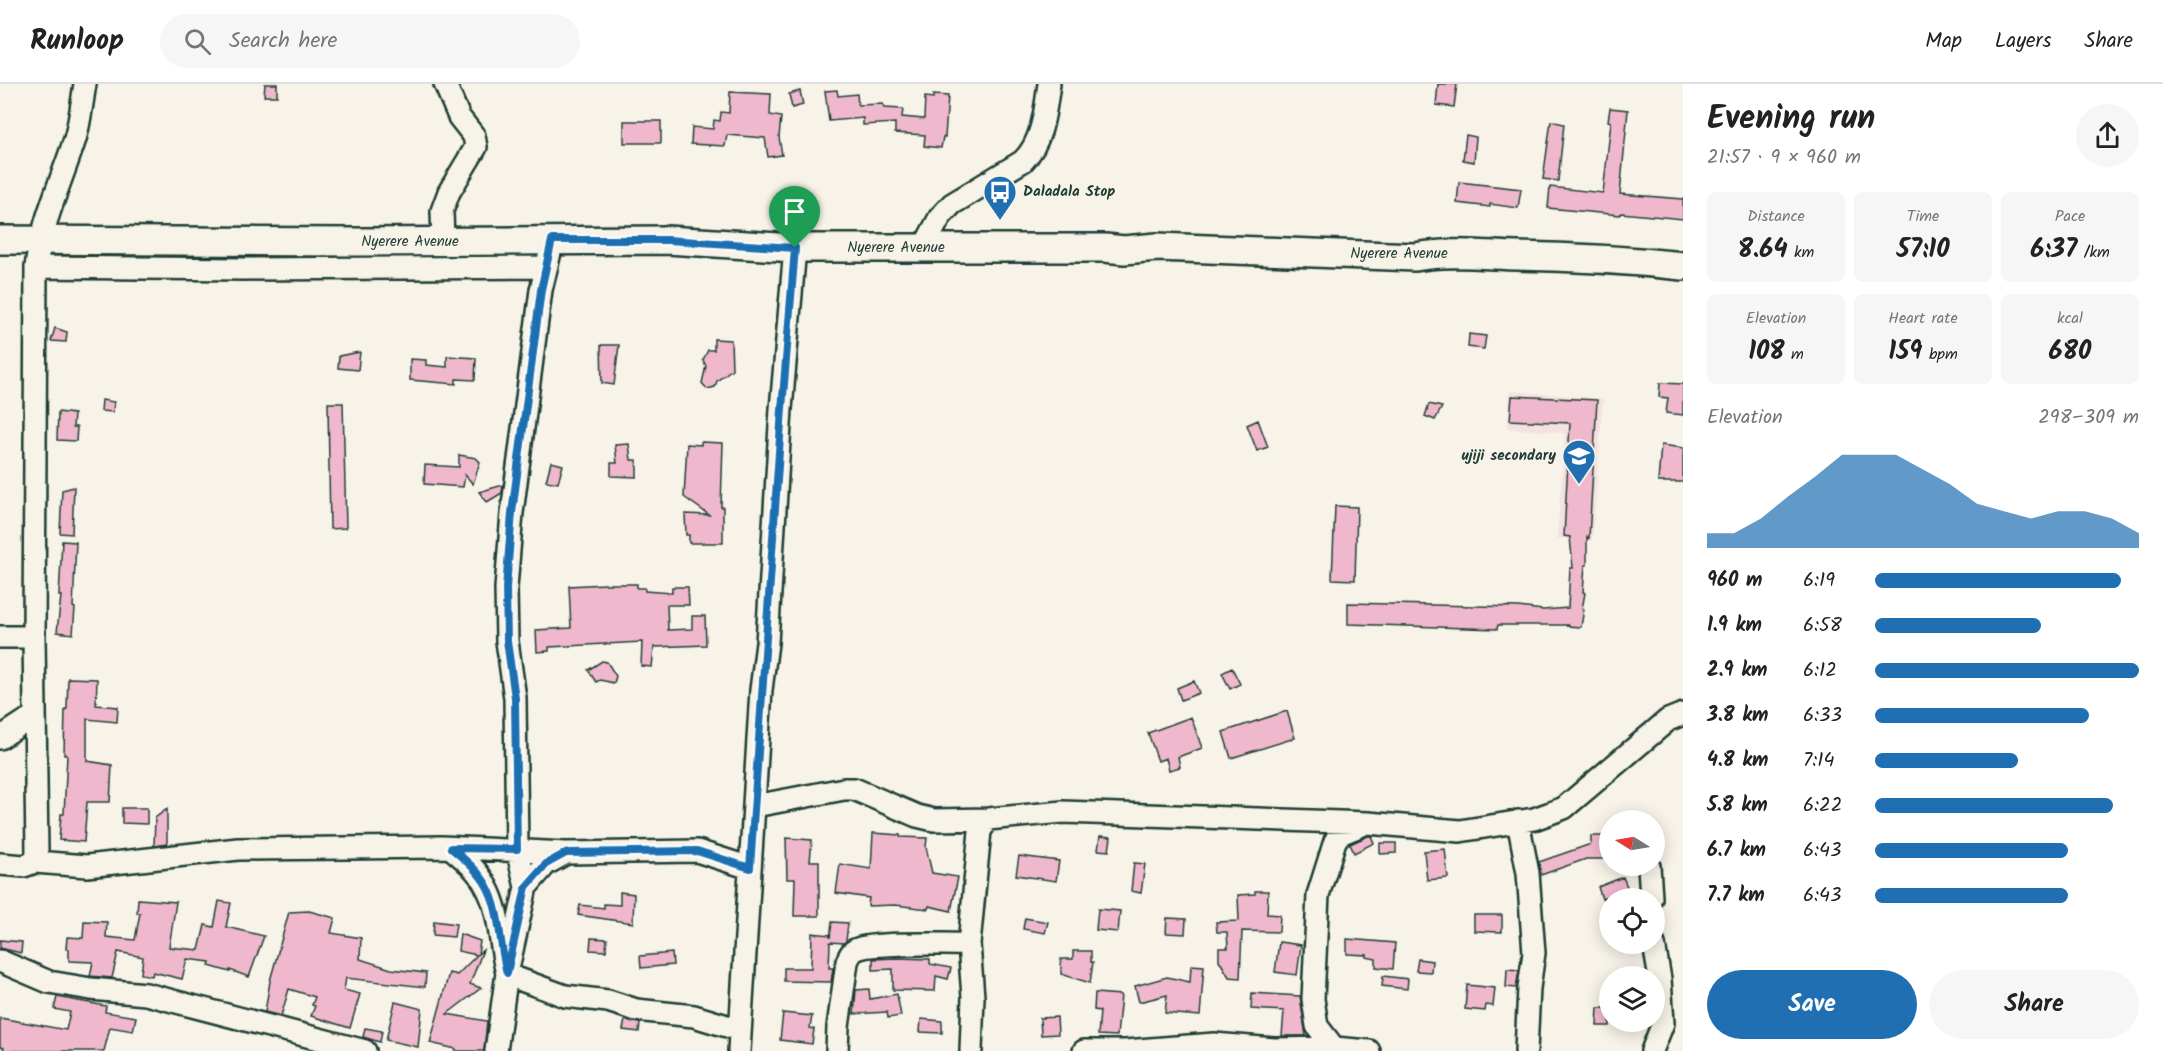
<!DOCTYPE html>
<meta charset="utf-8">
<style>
:root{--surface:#fff;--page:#f6f6f6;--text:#222;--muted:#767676;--line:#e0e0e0;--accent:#1f6fb2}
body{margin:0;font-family:Kalam,sans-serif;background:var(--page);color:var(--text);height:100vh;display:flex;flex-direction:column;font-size:22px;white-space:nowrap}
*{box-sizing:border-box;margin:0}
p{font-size:20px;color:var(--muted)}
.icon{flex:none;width:33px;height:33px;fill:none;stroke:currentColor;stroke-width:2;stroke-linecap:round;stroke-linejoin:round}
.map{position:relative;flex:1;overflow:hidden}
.drawer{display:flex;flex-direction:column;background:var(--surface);width:480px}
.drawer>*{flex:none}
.needle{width:39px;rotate:281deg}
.fabs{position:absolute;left:1599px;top:726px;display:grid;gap:12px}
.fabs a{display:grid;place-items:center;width:66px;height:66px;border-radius:50%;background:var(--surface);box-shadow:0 3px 15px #0003;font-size:30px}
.pin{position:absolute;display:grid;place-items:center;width:51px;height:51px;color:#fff;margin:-62px -26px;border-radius:50% 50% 50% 0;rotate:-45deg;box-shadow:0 0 6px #0007}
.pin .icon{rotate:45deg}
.round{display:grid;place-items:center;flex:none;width:63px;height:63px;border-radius:32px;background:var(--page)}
.headline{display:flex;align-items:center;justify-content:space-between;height:102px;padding:0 24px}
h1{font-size:33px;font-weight:700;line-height:45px}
.stats{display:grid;grid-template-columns:repeat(3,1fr);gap:9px;height:102px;padding:6px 24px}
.stats div{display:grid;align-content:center;border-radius:9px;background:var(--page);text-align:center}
.stats b{font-size:26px;font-weight:700}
.stats small{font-size:16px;font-weight:400}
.stats p{font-size:16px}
.chart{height:168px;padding:12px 24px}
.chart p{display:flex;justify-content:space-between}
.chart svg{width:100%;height:108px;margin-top:6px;fill:var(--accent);opacity:.7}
.primary-button{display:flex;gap:12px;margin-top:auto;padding:12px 24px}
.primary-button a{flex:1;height:69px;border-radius:36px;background:var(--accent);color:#fff;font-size:24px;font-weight:700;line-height:69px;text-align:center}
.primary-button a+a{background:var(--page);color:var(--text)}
ul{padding:0 24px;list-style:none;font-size:20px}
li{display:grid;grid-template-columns:96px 72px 1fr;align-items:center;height:45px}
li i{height:15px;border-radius:8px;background:var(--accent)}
header{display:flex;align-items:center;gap:36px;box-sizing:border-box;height:84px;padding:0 30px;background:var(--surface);border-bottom:2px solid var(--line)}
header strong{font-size:28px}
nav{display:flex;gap:33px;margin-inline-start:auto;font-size:21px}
.search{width:420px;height:54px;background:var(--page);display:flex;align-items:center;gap:15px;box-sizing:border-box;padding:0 21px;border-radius:33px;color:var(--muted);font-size:22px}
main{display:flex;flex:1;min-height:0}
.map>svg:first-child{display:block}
.built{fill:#f5e1e0}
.building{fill:#f0b8cd;stroke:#1f3d34;stroke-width:1.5}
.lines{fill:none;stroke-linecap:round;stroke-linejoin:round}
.minor-casing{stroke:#1f3d34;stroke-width:26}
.major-casing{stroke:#1f3d34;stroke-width:32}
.minor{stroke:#f7f3e8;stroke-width:21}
.major{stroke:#f7f3e8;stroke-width:27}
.route-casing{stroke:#fff;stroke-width:12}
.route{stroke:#1f6fb2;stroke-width:8}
.labels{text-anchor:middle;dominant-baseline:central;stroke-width:5;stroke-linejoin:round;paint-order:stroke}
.poi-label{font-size:15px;font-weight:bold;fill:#1f3d34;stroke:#f7f3e8;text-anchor:start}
.street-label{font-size:15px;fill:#1f3d34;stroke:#f7f3e8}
</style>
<header>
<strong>Runloop</strong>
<div class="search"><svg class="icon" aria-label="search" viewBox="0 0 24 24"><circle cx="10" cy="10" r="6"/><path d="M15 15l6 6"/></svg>Search here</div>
<nav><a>Map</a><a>Layers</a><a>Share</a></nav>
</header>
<main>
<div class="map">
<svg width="1683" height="967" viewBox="0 0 1683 967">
<rect width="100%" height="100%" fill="#f7f3e8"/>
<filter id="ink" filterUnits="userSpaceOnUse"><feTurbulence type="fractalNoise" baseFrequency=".0167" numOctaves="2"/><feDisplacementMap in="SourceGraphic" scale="12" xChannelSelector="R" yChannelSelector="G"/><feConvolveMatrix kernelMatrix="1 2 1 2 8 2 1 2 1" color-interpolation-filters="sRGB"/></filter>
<g filter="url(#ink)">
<path class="built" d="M 1510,307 L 1603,315 L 1592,457 L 1557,454 L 1565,349 L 1508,344 Z"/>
<path class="building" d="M 265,0 L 277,0 L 277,12 L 264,12 Z
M 1438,0 L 1457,0 L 1454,23 L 1436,21 Z
M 837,6 L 838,12 L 857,10 L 858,21 L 883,20 L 884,24 L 903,25 L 902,33 L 924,35 L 925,13 L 933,14 L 933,11 L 948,12 L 945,53 L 943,53 L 941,64 L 924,62 L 925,51 L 895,49 L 895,39 L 863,41 L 863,34 L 829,37 L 825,7 Z
M 800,7 L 803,21 L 792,24 L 789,10 Z
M 730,8 L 771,10 L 770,31 L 781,33 L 779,53 L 782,71 L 768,73 L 765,54 L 727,51 L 725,62 L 691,60 L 692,43 L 713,45 L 714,36 L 720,37 L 721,28 L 729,29 Z
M 1610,24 L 1628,26 L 1620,110 L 1683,115 L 1683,135 L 1621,129 L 1620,131 L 1548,124 L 1550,103 L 1603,109 L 1611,38 L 1608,37 Z
M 624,37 L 661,37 L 661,59 L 624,59 Z
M 1551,37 L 1564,40 L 1558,97 L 1543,95 Z
M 1466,51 L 1476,53 L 1474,78 L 1463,76 Z
M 1459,98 L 1521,105 L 1518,124 L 1490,120 L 1490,123 L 1457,119 Z
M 55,244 L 67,248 L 66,258 L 51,257 Z
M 1469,250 L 1486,252 L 1484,265 L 1468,263 Z
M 714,255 L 731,256 L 732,285 L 717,297 L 715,303 L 707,305 L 702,299 L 706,282 L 703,276 L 708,266 L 714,266 Z
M 601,261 L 619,261 L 614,301 L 602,299 Z
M 360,268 L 358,286 L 338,284 L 339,272 Z
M 447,272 L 476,274 L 475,296 L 456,295 L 456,300 L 410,296 L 410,275 L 426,276 L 426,281 L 447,283 Z
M 1660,299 L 1683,300 L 1683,331 L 1666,329 L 1668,314 L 1659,313 Z
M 1512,312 L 1597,316 L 1589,454 L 1587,453 L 1587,481 L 1585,481 L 1583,508 L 1585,509 L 1582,525 L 1584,525 L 1581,543 L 1567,542 L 1568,541 L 1498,541 L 1497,545 L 1348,540 L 1348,519 L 1518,523 L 1543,526 L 1568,524 L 1570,484 L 1573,484 L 1570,453 L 1564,452 L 1570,339 L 1510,336 Z
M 102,316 L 114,318 L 113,328 L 101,327 Z
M 328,319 L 343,319 L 346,444 L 330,445 Z
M 1429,320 L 1442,323 L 1435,336 L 1425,332 Z
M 58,328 L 74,330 L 73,343 L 77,343 L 76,357 L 57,356 Z
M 1258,336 L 1268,363 L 1257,367 L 1247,341 Z
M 701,358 L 723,359 L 721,423 L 723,423 L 723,459 L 689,459 L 689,451 L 686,451 L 685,430 L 709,431 L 684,413 L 687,360 L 701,361 Z
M 629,360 L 631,376 L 637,376 L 637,393 L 611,392 L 611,379 L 617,379 L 615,361 Z
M 1661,361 L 1683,364 L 1683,398 L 1658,398 Z
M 459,371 L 476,374 L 480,378 L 473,400 L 465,391 L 463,403 L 424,400 L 425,381 L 459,383 Z
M 551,378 L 563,381 L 558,399 L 546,397 Z
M 503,401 L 502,409 L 487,418 L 479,408 Z
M 74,403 L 72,450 L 60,449 L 62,406 Z
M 1335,422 L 1357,423 L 1355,496 L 1332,495 Z
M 62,457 L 76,458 L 73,523 L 75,524 L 73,550 L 57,548 L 61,512 L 59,512 Z
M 605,500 L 637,500 L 637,504 L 645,504 L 645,507 L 672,509 L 672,503 L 688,503 L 689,521 L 667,521 L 668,546 L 692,545 L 692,532 L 705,532 L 706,561 L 654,563 L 652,583 L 641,582 L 642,558 L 549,563 L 549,567 L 537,568 L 536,546 L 571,544 L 569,502 Z
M 602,577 L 607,578 L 616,592 L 614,599 L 600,596 L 596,598 L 588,586 Z
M 1232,584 L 1240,600 L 1230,605 L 1222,589 Z
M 68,594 L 97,595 L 96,621 L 118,623 L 117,638 L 87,635 L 87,677 L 112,681 L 110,718 L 87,718 L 84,758 L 59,756 L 61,730 L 64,730 L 67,671 L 64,671 L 65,625 L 67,625 Z
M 1194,597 L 1199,609 L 1181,616 L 1177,604 Z
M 1287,627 L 1295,654 L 1231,674 L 1223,648 Z
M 1191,633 L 1202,664 L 1178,673 L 1180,683 L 1169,686 L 1166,674 L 1158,677 L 1148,649 Z
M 122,724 L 147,724 L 147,740 L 122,739 Z
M 167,725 L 167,760 L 154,762 L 155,734 Z
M 873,749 L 900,751 L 900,753 L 927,754 L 926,763 L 932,789 L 958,793 L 951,827 L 929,822 L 928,825 L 895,821 L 868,822 L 869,814 L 836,809 L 840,780 L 871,785 Z
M 1100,752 L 1111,753 L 1109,767 L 1098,766 Z
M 1368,752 L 1371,752 L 1374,759 L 1354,769 L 1350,760 Z
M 1591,752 L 1610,752 L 1610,775 L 1586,775 L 1541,791 L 1539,778 L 1591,760 Z
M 786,754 L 812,756 L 810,777 L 819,777 L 819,832 L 794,832 L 795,795 L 787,795 Z
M 1380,759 L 1396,759 L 1396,769 L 1380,770 Z
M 1445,765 L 1448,794 L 1427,796 L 1424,767 Z
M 1019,772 L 1059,777 L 1056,797 L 1016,791 Z
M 1134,779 L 1145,780 L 1141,809 L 1131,807 Z
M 1623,793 L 1628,805 L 1602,815 L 1598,803 Z
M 1255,807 L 1268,807 L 1267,830 L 1280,831 L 1279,848 L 1242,847 L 1240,894 L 1229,893 L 1219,876 L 1219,864 L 1228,864 L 1227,848 L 1217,848 L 1216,838 L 1239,837 L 1238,811 L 1255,810 Z
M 620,808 L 634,810 L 633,839 L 578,831 L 580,821 L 604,824 L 604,820 L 620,821 Z
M 138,815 L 176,818 L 169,863 L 199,866 L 205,841 L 214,843 L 219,817 L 231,819 L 226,843 L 264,852 L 249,893 L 230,886 L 230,888 L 209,882 L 210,878 L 187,875 L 182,895 L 153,888 L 152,892 L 141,890 L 143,873 L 118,868 L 112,894 L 90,892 L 93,878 L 69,877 L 69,865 L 66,865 L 67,853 L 83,854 L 84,837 L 107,838 L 106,853 L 135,856 L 140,829 L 137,829 Z
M 1098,825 L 1120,827 L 1118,848 L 1096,846 Z
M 309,827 L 335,834 L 331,849 L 361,854 L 360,875 L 391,885 L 426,889 L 425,903 L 346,894 L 344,906 L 360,910 L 350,944 L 311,932 L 315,922 L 312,921 L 315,913 L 289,905 L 281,932 L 265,928 L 270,897 L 289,828 Z
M 1474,831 L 1502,831 L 1502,848 L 1474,847 Z
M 1025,834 L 1048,838 L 1045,849 L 1023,845 Z
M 1167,834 L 1186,835 L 1185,850 L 1166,849 Z
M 434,837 L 456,840 L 454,853 L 433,851 Z
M 832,838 L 848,839 L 846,857 L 844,859 L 830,858 L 829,884 L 833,884 L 831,898 L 784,897 L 784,884 L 811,884 L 812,849 L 830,851 L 830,854 Z
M 460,850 L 480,857 L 478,870 L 483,866 L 470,900 L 481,904 L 447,930 L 487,937 L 484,967 L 455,967 L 456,965 L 430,959 L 449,889 L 457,891 L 477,871 L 458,867 Z
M 591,854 L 607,855 L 606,867 L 590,866 Z
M 1347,855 L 1395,859 L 1393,885 L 1376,883 L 1376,875 L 1366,873 L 1367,871 L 1347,870 Z
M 0,856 L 22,858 L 21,869 L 0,864 Z
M 1279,858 L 1301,861 L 1297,891 L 1275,888 Z
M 1073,867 L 1091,867 L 1091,878 L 1093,878 L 1090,899 L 1061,890 L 1061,875 L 1073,875 Z
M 672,869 L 673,881 L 641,884 L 640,872 Z
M 897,874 L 930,875 L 930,880 L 951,884 L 948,895 L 936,892 L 935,907 L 893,906 L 893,885 L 873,886 L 873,875 Z
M 1418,875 L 1432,877 L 1431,888 L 1416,887 Z
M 1191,881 L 1204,882 L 1200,932 L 1165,929 L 1167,911 L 1139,918 L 1135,902 L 1167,893 L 1190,898 Z
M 1507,885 L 1519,886 L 1516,904 L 1506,903 Z
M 1383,892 L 1408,895 L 1407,905 L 1382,902 Z
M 1467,901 L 1495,904 L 1493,922 L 1486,921 L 1485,927 L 1465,925 Z
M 869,905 L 870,915 L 897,910 L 901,932 L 888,934 L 887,928 L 854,930 L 856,906 Z
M 1095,909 L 1121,911 L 1117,952 L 1098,951 L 1100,927 L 1094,926 Z
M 1252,909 L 1300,912 L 1306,952 L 1282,952 L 1284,927 L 1251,925 Z
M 57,913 L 106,922 L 105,928 L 136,933 L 133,947 L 110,943 L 104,967 L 3,967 L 4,964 L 0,963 L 0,934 L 66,946 L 70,928 L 54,925 Z
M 395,918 L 422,925 L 418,963 L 386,956 Z
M 1598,924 L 1610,924 L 1610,942 L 1597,942 Z
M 783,929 L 812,932 L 810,944 L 814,945 L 812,960 L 780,956 Z
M 1057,933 L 1058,950 L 1041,951 L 1040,934 Z
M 921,935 L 942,937 L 942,949 L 920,948 Z
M 625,936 L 640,939 L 639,948 L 623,946 Z
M 365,944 L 382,947 L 380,958 L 363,953 Z"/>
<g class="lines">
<defs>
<path id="minor" d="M 443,158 L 442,127 L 449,108 L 476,63 L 474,52 L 459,33 L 445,0
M 924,163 L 940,133 L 952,120 L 1023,77 C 1043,57 1045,27 1049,0
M 36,183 L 244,185 L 546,183
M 0,553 L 34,553
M 0,654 L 35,631
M 755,722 L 844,705 L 854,705 L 917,732 L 934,736 L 988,735 L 1063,728 L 1368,739 L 1460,747 L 1534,735 L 1564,724 L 1668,636 L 1683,630
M 1518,737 L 1528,789 L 1534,869 L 1529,904 L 1526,967
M 451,764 C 464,775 478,786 486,802 C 501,828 499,860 507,889 L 516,894 L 565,912 L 608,917 L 636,926 L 694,932 L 740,946
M 35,778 L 87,782 L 238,765 L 442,763 L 566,769 L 697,767 L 750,784
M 0,780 L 24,782 L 35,778 L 37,769 L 34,553 L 36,183 C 42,138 61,98 75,55 C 80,38 82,18 85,0
M 1649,782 L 1651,814
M 526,803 L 546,780 L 566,769
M 0,877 L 49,898 L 91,905 L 146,910 L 365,967
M 1334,964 L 1317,942 L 1313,915 L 1318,811 L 1335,757 L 1340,750 L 1362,741
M 496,967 L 507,889 L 526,803 L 517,765 L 515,614 L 507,557 L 506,504 L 512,429 L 541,206 L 553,156
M 739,967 L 761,606 L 767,559 L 781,325 L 795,164
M 837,967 L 838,943 L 847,878 C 849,873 850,869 855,866 C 870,857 947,861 969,860
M 971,967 L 973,913 L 969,860 L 980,747 L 988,735
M 1084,967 L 1125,967 L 1214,960 L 1274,965 L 1334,964 L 1369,967
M 1652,967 L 1663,939 L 1660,895 L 1654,860"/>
<path id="major" d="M 0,156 L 358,158 L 667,156 L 795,164 L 1105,164 L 1124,166 L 1157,163 L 1415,173 C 1449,167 1483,171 1517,172 C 1573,173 1627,176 1683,182"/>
</defs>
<use href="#minor" class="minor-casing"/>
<use href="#major" class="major-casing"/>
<use href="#minor" class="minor"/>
<use href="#major" class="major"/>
</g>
</g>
<g class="lines" filter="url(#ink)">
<defs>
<path id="route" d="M 552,156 L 667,156 L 795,164 L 782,325 L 750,784 L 697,767 L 566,769 L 546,780 L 526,803 L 507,889 C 499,860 501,828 487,802 C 478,786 464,775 451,764 L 517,765 L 515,614 L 507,557 L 506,504 L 512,429 L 541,206 Z"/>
</defs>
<use href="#route" class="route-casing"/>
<use href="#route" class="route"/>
</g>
<defs>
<symbol id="bus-pin" viewBox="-11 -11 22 30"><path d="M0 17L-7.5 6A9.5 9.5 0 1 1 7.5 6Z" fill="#1f6fb2" stroke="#f7f3e8"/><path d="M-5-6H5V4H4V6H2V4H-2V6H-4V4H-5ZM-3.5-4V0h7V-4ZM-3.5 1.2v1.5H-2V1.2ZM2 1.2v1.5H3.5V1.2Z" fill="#fff"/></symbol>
<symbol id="school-pin" viewBox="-11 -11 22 30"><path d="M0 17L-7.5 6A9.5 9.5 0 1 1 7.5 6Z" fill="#1f6fb2" stroke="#f7f3e8"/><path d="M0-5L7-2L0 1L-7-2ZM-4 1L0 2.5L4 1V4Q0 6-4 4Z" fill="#fff"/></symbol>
</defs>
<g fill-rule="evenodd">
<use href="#bus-pin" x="981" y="89" width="38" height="52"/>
<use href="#school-pin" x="1560" y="353" width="38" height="52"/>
</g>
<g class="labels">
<g class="poi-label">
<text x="1023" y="108">Daladala Stop</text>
<text x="1556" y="372" text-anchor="end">ujiji secondary</text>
</g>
<g class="street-label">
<text x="410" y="158">Nyerere Avenue</text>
<text x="896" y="164">Nyerere Avenue</text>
<text x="1399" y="170">Nyerere Avenue</text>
</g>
</g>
</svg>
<div class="fabs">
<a><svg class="needle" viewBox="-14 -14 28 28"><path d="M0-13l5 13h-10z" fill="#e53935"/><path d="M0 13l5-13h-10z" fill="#767676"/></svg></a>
<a><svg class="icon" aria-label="locate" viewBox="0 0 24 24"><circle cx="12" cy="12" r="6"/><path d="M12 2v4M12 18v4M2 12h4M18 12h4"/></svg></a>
<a><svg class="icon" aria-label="layers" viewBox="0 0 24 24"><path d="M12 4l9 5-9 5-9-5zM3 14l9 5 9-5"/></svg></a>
</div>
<div class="pin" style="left:795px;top:164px;background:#1e9e55"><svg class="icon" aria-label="arrive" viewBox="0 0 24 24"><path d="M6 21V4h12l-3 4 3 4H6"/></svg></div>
</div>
<section class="drawer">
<div class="headline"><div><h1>Evening run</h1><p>21:57 · 9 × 960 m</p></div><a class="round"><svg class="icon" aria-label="share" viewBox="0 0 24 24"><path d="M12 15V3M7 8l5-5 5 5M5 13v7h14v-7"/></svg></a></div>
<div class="stats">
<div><p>Distance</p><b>8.64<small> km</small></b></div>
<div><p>Time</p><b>57:10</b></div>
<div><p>Pace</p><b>6:37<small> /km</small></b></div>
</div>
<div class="stats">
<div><p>Elevation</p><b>108<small> m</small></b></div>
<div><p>Heart rate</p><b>159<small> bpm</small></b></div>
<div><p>kcal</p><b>680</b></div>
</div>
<div class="chart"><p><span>Elevation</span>298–309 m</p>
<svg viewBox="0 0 160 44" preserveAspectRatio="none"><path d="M0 44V38L10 38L20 32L30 23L40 15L50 6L60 6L70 6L80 12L90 18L100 26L110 29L120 32L130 29L140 29L150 32L160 38V44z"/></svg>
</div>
<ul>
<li><b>960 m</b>6:19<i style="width:93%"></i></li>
<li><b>1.9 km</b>6:58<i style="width:63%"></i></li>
<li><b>2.9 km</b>6:12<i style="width:100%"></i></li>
<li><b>3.8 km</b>6:33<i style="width:81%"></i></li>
<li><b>4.8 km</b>7:14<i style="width:54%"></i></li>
<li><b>5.8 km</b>6:22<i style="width:90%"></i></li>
<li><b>6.7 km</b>6:43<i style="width:73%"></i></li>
<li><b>7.7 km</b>6:43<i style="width:73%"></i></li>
</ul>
<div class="primary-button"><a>Save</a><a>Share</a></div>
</section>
</main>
